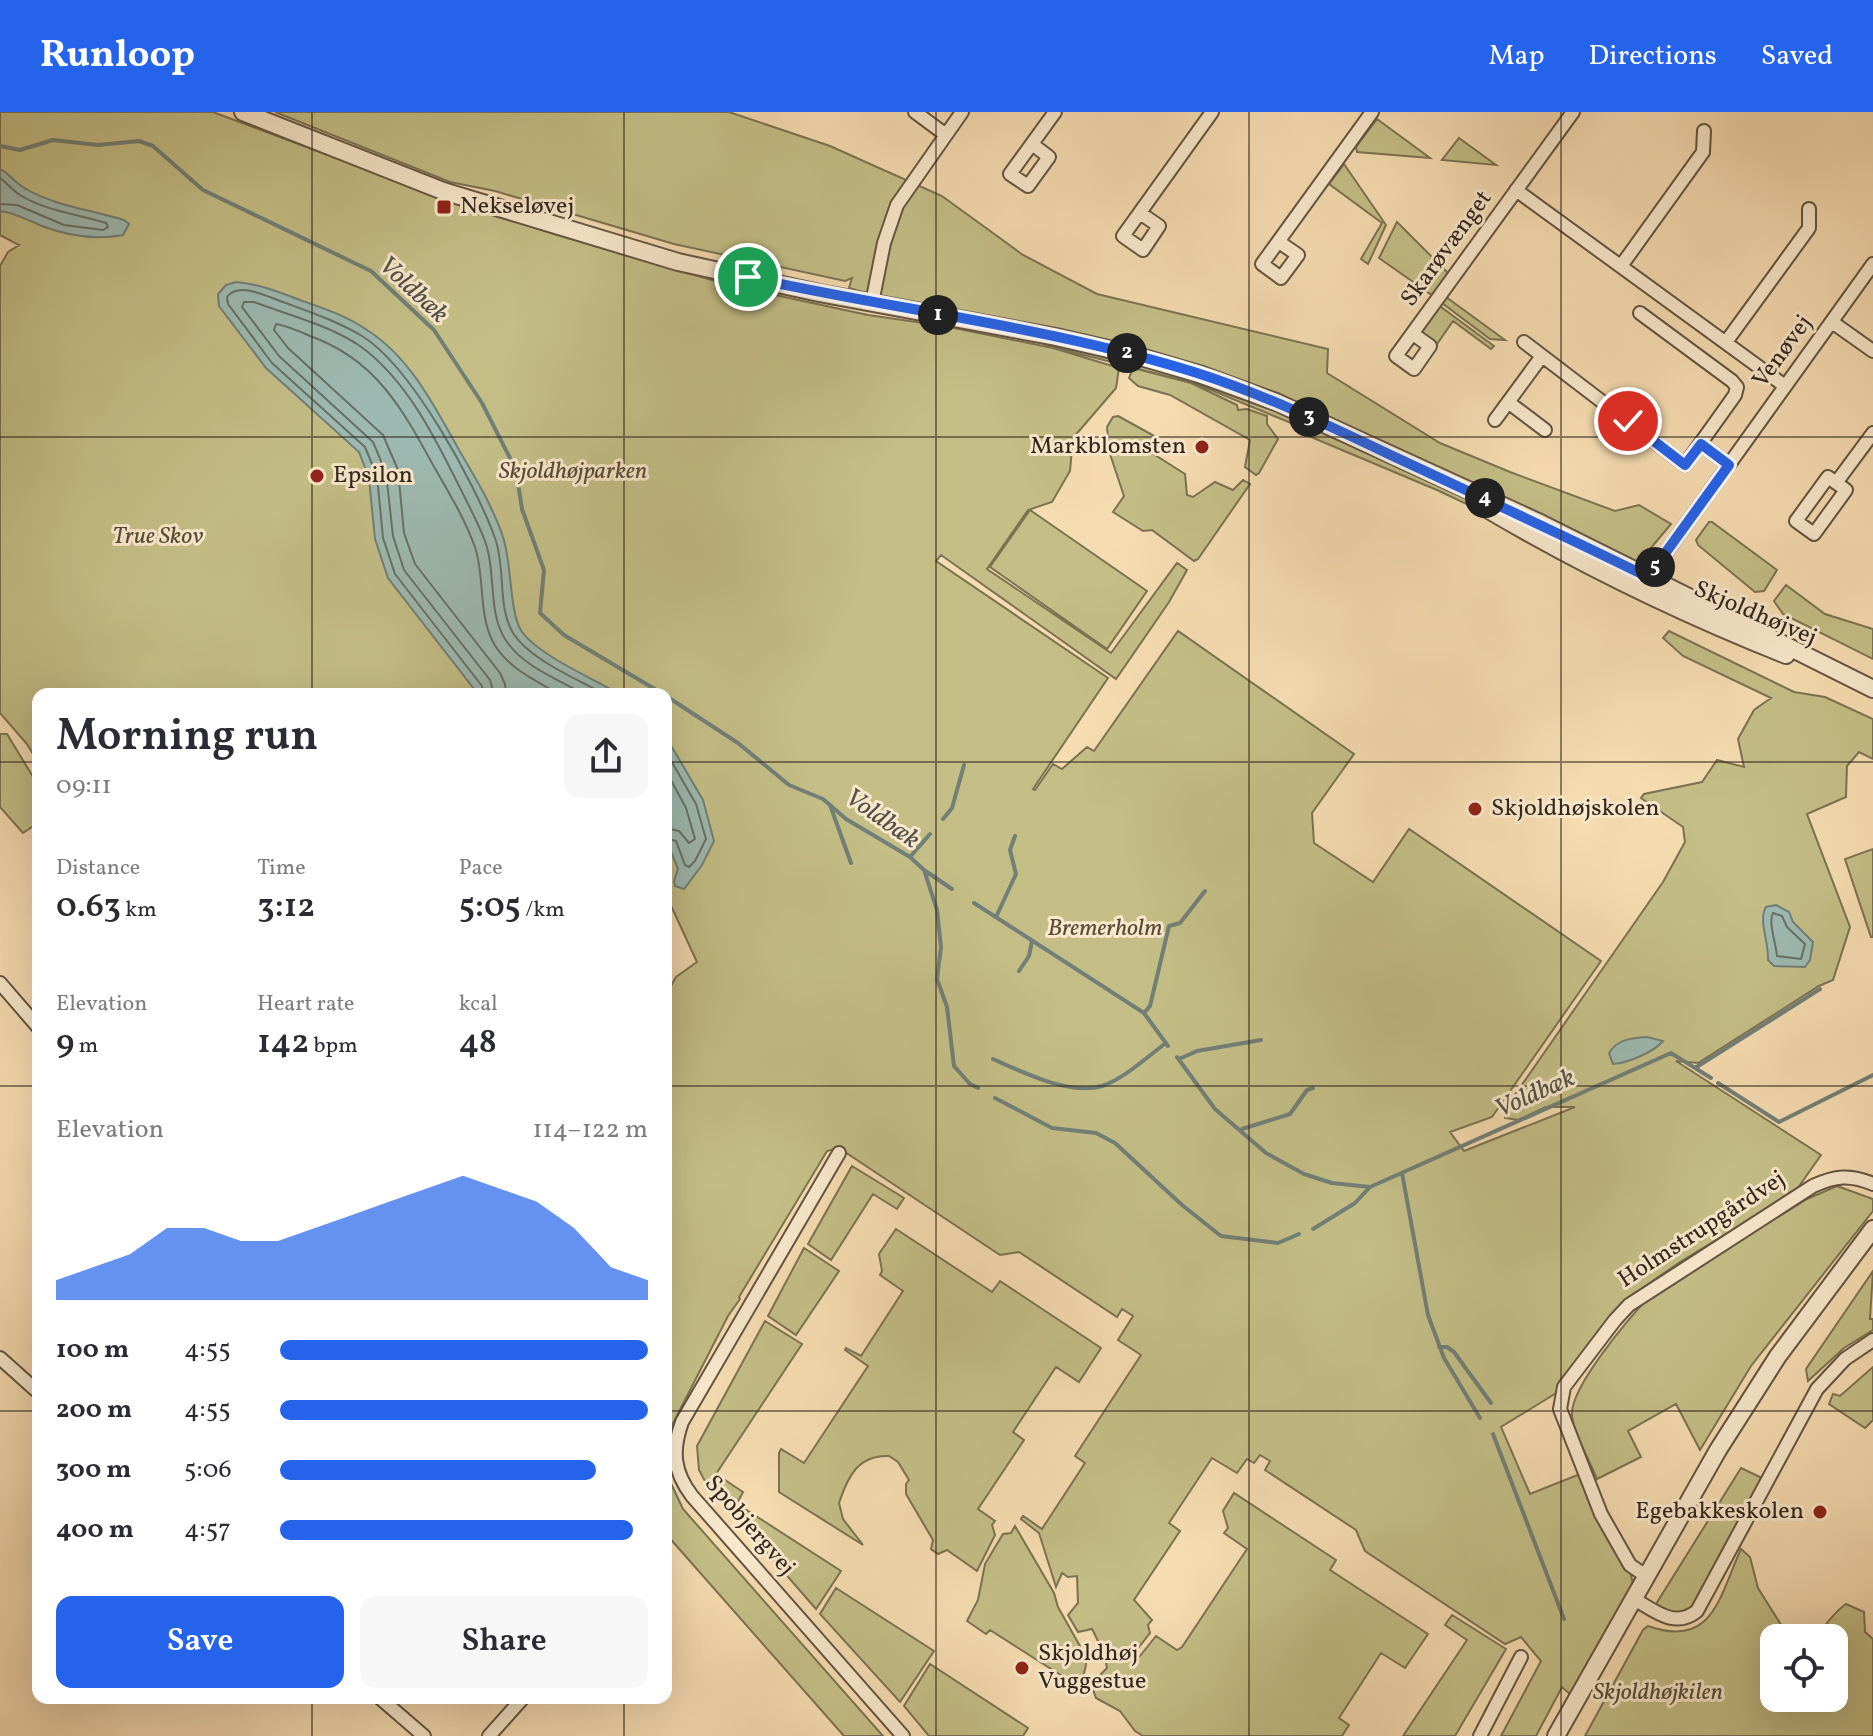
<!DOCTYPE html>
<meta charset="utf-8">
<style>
:root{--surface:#fff;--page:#f7f7f7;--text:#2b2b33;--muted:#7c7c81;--accent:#2563eb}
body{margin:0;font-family:Vollkorn,serif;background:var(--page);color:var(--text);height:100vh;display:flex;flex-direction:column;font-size:30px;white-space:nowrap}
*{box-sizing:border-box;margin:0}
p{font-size:26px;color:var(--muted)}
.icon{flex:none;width:44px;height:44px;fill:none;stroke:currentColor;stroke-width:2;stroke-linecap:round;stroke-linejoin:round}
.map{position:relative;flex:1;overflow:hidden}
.side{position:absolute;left:32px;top:576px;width:640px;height:1016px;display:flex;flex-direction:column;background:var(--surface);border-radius:16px;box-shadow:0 8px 32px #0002}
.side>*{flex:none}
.tools{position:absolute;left:1760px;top:1512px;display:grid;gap:16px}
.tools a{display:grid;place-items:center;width:88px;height:88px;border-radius:16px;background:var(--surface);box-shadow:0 8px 32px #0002;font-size:40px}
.pin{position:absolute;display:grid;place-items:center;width:68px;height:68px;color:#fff;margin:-34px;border:4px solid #fff;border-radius:50%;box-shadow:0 2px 8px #0007}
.km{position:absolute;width:40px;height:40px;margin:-20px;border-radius:50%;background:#222;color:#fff;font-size:22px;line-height:40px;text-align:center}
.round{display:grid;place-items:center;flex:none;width:84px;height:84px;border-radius:16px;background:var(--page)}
.headline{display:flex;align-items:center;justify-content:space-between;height:136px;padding:0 24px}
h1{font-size:44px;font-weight:600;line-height:60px}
.figures{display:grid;grid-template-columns:repeat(3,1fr);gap:12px;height:136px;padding:8px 24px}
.figures div{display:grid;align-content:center}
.figures b{font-size:34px;font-weight:600}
.figures small{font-size:22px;font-weight:400}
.figures p{font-size:22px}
.chart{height:224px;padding:16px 24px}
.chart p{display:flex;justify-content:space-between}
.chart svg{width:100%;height:144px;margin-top:8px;fill:var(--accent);opacity:.7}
.cta{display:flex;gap:16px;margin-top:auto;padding:16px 24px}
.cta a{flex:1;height:92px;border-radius:16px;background:var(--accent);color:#fff;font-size:32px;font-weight:600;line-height:92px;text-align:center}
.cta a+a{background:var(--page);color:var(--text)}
ul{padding:0 24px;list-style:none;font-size:26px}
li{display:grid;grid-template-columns:128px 96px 1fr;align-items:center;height:60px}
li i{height:20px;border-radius:10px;background:var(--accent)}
header{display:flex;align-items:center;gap:48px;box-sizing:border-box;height:112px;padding:0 40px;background:var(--accent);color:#fff}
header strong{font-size:38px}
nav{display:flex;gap:44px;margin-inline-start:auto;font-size:28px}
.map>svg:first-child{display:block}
.green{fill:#c4be86;stroke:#7b7252;stroke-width:2}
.water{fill:#9dbab2;stroke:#727f77;stroke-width:2}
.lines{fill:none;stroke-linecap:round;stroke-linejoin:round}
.shore{stroke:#687068;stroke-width:2}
.stream{stroke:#727f77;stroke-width:4}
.minor-casing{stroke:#635443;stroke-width:16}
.tertiary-casing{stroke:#635443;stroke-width:20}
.minor{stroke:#f9e8cc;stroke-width:12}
.tertiary{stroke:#f9e8cc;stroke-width:16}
.route-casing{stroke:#fff;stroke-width:16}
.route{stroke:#2563eb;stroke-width:10}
.grid{fill:none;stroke:#32261e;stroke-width:2;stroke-opacity:0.55}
.poi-dot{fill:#8f2418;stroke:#f9e8cc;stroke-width:3}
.labels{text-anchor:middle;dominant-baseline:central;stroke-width:6;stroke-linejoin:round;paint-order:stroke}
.poi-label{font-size:24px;fill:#32261e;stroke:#f9e8cc;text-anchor:start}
.street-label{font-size:24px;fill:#32261e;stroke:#f9e8cc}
.park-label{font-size:24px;font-style:italic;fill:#564c38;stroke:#f9e8cc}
.water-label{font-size:26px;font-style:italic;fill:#52524a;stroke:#f9e8cc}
</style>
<header>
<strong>Runloop</strong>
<nav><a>Map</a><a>Directions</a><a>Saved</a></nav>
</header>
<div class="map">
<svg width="1873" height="1624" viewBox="0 0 1873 1624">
<rect width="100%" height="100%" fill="#f6dcb1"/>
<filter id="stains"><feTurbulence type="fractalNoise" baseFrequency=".0025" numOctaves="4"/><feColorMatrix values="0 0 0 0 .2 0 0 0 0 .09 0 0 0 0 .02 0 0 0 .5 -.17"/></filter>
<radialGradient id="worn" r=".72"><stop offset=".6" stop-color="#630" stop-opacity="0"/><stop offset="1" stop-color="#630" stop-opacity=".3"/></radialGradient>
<path class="green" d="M 0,0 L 213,0 L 424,79 L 551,121 L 729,173 L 868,203 L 944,214 L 1053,236 L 1119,256 L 1116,276 L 1073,326 L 1070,359 L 1052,390 L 1028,398 L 987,457 L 1111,541 L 1177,451 L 1187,458 L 1169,490 L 1116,567 L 941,443 L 936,449 L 1108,566 L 1033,677 L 1035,678 L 1053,652 L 1062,657 L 1087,635 L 1094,639 L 1178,519 L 1354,642 L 1312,701 L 1314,731 L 1373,770 L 1409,717 L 1601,849 L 1492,1005 L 1450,1020 L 1464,1039 L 1575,995 L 1546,995 L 1518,1008 L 1505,1006 L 1505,997 L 1663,770 L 1685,730 L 1683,715 L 1641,686 L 1644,682 L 1702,670 L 1717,648 L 1744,655 L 1738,627 L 1754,598 L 1771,586 L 1683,544 L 1663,526 L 1669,519 L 1794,580 L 1825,585 L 1873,607 L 1873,647 L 1859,640 L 1847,654 L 1846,685 L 1807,702 L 1850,815 L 1833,868 L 1819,874 L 1698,951 L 1676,949 L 1821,1043 L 1795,1080 L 1680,1150 L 1628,1186 L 1559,1270 L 1558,1280 L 1501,1315 L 1530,1382 L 1580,1362 L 1610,1431 L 1630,1459 L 1633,1472 L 1570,1582 L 1562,1575 L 1536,1624 L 1501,1624 L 1541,1549 L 1521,1525 L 1505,1532 L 1365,1439 L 1356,1418 L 1265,1358 L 1270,1349 L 1260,1343 L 1254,1351 L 1247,1347 L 1237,1361 L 1212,1346 L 1169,1411 L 1180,1419 L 1134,1488 L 1152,1508 L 1148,1513 L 1150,1521 L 1132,1544 L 1136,1549 L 1156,1524 L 1177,1538 L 1182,1535 L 1247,1437 L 1224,1421 L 1228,1416 L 1223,1399 L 1234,1381 L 1336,1448 L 1330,1458 L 1428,1522 L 1405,1556 L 1381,1541 L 1339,1606 L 1349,1613 L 1342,1624 L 1143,1624 L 1135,1619 L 1120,1599 L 1096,1586 L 1091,1572 L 1107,1556 L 1105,1546 L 1095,1540 L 1095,1536 L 1100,1533 L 1092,1517 L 1078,1520 L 1068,1503 L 1078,1491 L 1077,1464 L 1068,1465 L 1062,1461 L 1056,1475 L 1039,1421 L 1021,1407 L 1023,1404 L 1042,1417 L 1085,1351 L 1075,1344 L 1141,1243 L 1118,1228 L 1133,1204 L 1122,1197 L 1117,1205 L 1019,1140 L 1000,1143 L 845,1040 L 841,1035 L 827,1039 L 739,1185 L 740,1187 L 728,1204 L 666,1325 L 666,883 L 676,865 L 697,850 L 666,783 L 666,582 L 38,582 L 38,650 L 27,632 L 0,601 L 0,154 L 8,140 L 19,133 L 0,123 Z
M 275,0 L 729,0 L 830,34 L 942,84 L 1023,143 L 1097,182 L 1328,237 L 1327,261 L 1440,331 L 1510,360 L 1615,399 L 1639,393 L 1671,412 L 1625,467 L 1437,378 L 1299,320 L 1296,313 L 1194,271 L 1076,241 L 849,176 L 852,166 L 845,169 L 674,132 L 495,79 L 450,70 Z
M 1377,7 L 1430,46 L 1357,40 L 1356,35 Z
M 1459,26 L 1496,53 L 1442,48 Z
M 1344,52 L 1386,113 L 1368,152 L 1361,147 L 1382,111 L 1329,72 Z
M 1397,110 L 1448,161 L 1433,184 L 1379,146 Z
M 1446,185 L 1505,228 L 1490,227 L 1442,191 Z
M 1439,195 L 1441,195 L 1494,234 L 1491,237 L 1453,209 L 1435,235 L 1421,221 Z
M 1133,256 L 1191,271 L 1237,293 L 1238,298 L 1247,297 L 1267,304 L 1267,312 L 1278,327 L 1259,361 L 1256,363 L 1245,355 L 1250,328 L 1170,283 L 1138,274 L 1129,266 Z
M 1118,304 L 1158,326 L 1152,341 L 1185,362 L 1187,383 L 1193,385 L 1215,370 L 1233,378 L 1243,368 L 1250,372 L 1198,447 L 1194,449 L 1152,418 L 1143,419 L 1113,400 L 1124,384 L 1109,339 L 1107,315 L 1113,305 Z
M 1030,398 L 1147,479 L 1107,537 L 990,455 Z
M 1709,410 L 1712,410 L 1777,458 L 1764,479 L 1755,480 L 1698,433 L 1696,428 Z
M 1786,473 L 1825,502 L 1873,517 L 1873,547 L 1783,502 L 1774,489 Z
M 0,622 L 7,622 L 38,673 L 38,711 L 23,721 L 0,695 Z
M 1873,737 L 1873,825 L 1871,825 L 1845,747 Z
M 852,1054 L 904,1086 L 897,1097 L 873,1082 L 831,1148 L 808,1132 Z
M 1837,1074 L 1873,1087 L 1873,1099 L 1751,1254 L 1700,1338 L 1676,1292 L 1628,1319 L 1641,1345 L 1597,1367 C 1590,1349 1573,1321 1572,1303 C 1570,1275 1630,1205 1650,1184 L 1807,1087 Z
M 896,1117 L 992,1180 L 1000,1169 L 1101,1236 L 1079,1270 L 1056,1255 L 1013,1320 L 1024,1328 L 978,1397 L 995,1409 L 992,1413 L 995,1423 L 977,1459 L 947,1438 L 938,1442 L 931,1437 L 933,1428 L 906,1382 L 906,1372 L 909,1368 L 898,1350 L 889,1344 C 858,1343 848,1364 839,1391 L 843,1407 L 863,1433 L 779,1380 L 779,1341 L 781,1337 L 804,1351 L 868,1254 L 845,1238 L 846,1236 L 861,1244 L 903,1179 L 880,1163 L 882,1159 L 879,1142 Z
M 804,1136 L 839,1159 L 796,1223 L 768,1204 Z
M 1873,1159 L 1870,1207 L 1873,1207 L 1873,1218 L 1844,1236 L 1808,1269 L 1806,1257 Z
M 765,1209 L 802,1232 L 716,1362 L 743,1380 L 732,1401 L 706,1371 L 699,1358 L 697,1334 Z
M 1873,1255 L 1873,1308 L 1865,1316 L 1829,1292 L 1833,1282 L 1840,1284 Z
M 1741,1356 L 1762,1366 L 1698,1489 C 1684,1505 1672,1502 1656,1492 Z
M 666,1361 L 683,1397 L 883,1624 L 844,1624 L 666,1422 Z
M 742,1395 L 841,1459 L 816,1497 L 736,1405 Z
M 1015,1414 L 1054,1481 L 1058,1495 L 1085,1543 C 1089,1556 1081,1568 1074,1580 L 1066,1576 L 1070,1569 L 990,1518 L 986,1522 L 967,1509 L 978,1488 L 985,1452 L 1003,1422 L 1011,1421 Z
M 1741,1437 L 1750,1445 L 1758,1476 L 1785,1519 L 1795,1526 L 1774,1526 L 1774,1586 L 1834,1586 L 1834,1526 L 1816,1526 C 1821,1517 1837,1498 1846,1492 L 1864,1500 L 1865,1520 L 1873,1527 L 1873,1624 L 1585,1624 L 1643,1518 L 1648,1514 C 1713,1537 1719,1485 1741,1437 Z
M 836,1476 L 934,1539 L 900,1590 L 820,1502 Z
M 1452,1503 L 1506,1537 L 1455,1624 L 1403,1624 L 1467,1528 L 1445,1513 Z
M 930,1552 L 1028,1616 L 1023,1624 L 929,1624 L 904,1594 Z"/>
<path class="water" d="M 0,57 C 10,62 16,72 26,77 C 56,94 91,98 124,108 L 129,112 L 123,123 C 96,128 68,124 42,114 C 27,108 16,101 0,99 Z
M 236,170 C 259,172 279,180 300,188 C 323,196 347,204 367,218 C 410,245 435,295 459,338 C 475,365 493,395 503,425 C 512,451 509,501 522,520 C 540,544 592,566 619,582 L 478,582 L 388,466 L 375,427 L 369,366 L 359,340 L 266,256 L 219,194 L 218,182 L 226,173 Z
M 666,625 L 703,688 L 714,729 L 702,753 L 684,777 L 675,774 L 674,769 L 678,757 L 666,727 Z
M 1776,793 L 1789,800 L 1793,810 L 1813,830 L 1810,848 L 1805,855 L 1774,854 L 1768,848 C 1769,830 1758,808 1766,795 Z
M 1647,925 L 1663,929 C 1654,940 1628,951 1613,952 L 1609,941 C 1617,927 1632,926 1647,925 Z"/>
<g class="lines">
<path class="shore" d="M 0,66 C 7,71 13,79 20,83 C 46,99 77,102 106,111 L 108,115 L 103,118 L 64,113 L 17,93 L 0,92
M 484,582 L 482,574 L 395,462 L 383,426 L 377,364 L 365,335 L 272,251 L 228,192 L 227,185 C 239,169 268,185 283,190 C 310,200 337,209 362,224 C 411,254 475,371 495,426 C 506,456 497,494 513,521 C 529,547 577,567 604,582
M 494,582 L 490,568 L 404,458 L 393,424 L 386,361 L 373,330 L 279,244 L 242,195 L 244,190 L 254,190 C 288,203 329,213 360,234 C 410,270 439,334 466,388 C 473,402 481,417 486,432 C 496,462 488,500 505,527 C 522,554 557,567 584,582
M 506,582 L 505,572 L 500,561 L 415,452 L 404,421 L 398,358 L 383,323 L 288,236 L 274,218 L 276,212 C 287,214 299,219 310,224 C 375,247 402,296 433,353 C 448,379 465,407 475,435 C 485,465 478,501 493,530 C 507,556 535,568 559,582
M 666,640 L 696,692 L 706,727 L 695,749 L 689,755 L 685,753 L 676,729 L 666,726
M 666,659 L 686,696 L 695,727 L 689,731 L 679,719 L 666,716
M 1773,801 L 1782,804 L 1787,815 L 1805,832 L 1801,847 L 1777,844 C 1776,832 1768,809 1773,801 Z"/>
<path class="stream" d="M 0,34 L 20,38 L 53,28 L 98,33 L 139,29 L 153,34 L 203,78 L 371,159 L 434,218 L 482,291 L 516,358 L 522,397 L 544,458 L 540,501 L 564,523 L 663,582
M 666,584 L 738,631 L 789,673 L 823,687 L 846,707 L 910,745 L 924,758 L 937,798 L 941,835 L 937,867 L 947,895 L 954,954 L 970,972 L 978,976
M 830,693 L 851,751
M 943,707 L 952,696 L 964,653
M 910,745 L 930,722
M 924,758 L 952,777
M 974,791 L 1144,901 L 1168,934
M 996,805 L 1016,762 L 1010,738 L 1015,724
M 1019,859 L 1029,844 L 1032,829
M 1144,901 L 1150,894 L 1169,814 L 1180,811 L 1205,779
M 1177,945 L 1215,997 L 1266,1041 L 1304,1062 L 1332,1071 L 1370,1075
M 993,947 C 1022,960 1070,984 1102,974 C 1125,966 1147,945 1166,931
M 1179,947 L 1197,939 L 1261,928
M 1695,956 L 1820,877
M 1718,971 L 1779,1010 L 1873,963
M 995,986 L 1052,1016 L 1096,1021 L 1115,1031 L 1182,1093 L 1221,1124 L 1278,1131 L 1299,1122
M 1242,1017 L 1290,1002 L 1307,978 L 1313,976
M 1402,1061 L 1428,1203 L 1444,1246 L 1480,1306
M 1313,1117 L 1355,1091 L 1370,1075 L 1671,941 L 1711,966
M 1439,1235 L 1447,1235 L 1454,1240 L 1491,1291
M 1493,1322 L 1564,1507"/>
<defs>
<path id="minor" d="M 915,0 L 946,23
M 1032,32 L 1049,45 L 1028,74 L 1010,62 L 1055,0
M 1516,78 L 1785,274
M 1140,101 L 1159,114 L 1143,138 L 1123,124 L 1212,0
M 1279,130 L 1298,143 L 1281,166 L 1262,152 L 1372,0
M 1621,154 L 1703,40 L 1704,19
M 872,191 L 884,131 L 897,93 L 962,0
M 1832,210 L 1873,239
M 1413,222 L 1430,234 L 1414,257 L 1396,244 L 1573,0
M 1524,230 L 1685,353 L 1735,283 L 1737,275 L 1732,269 L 1640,201
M 1726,230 L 1809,116 L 1809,97
M 1508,290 L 1545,318
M 1495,308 L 1542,244
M 1701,332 L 1729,353
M 1828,365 L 1846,378 L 1814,422 L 1796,409 Z
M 1836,371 L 1873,321
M 1644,471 L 1873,152
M 0,871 L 38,915
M 839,1041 L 682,1310 C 672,1338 673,1359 692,1384 L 903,1624
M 0,1246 L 38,1280
M 1646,1464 L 1630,1453 L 1601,1402 L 1560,1297 L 1564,1275 L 1615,1208 L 1629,1193 L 1813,1074 C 1835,1064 1850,1062 1873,1072
M 1634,1487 C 1655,1499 1675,1517 1697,1499 L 1817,1277 L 1845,1247 L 1873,1228
M 380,1586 L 424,1624
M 489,1624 L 523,1586
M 1480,1624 L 1521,1545"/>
<path id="tertiary" d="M 243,0 L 443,79 L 678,150 L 819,181 L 1056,225 L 1134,243 L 1199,262 L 1276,290 L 1536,409 L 1873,577
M 1487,397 C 1582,453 1683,502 1786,543
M 1556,1624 L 1718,1338 L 1778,1244 L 1873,1117"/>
</defs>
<use href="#minor" class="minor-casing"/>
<use href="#tertiary" class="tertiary-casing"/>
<use href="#minor" class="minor"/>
<use href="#tertiary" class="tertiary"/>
</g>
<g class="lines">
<defs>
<path id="route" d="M 748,165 C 897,198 1051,215 1197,261 C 1266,283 1332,315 1397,346 C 1481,385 1565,424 1648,465 L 1729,353 L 1701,332 L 1685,353 L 1628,309"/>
</defs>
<use href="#route" class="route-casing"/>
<use href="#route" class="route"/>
</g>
<path class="grid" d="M 312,0 L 312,582M 624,0 L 624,582M 936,0 L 936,1624M 1249,0 L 1249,1624M 1561,0 L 1561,1624M 0,325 L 1873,325M 0,650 L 38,650M 666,650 L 1873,650M 0,974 L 38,974M 666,974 L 1873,974M 0,1299 L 38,1299M 666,1299 L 1873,1299M 312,1586 L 312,1624M 624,1586 L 624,1624"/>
<g class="poi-dot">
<rect x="436" y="87" width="16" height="16" rx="4"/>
<circle cx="1202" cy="335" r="8"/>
<circle cx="317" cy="364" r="8"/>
<circle cx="1475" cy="697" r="8"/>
<circle cx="1820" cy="1400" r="8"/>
<circle cx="1022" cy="1556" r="8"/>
</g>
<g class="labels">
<g class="poi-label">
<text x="460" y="95">Nekseløvej</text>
<text x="1186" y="335" text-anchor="end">Markblomsten</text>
<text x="333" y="364">Epsilon</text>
<text x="1491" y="697">Skjoldhøjskolen</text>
<text x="1804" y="1400" text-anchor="end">Egebakkeskolen</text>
<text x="1038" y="1542">Skjoldhøj<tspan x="1038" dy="28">Vuggestue</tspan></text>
</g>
<g class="street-label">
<text transform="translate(1447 137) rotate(-54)">Skarøvænget</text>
<text transform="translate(1783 240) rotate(-54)">Venøvej</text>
<text transform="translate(1755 502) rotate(23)">Skjoldhøjvej</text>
<text transform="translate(1702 1118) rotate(-33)">Holmstrupgårdvej</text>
<text transform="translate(749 1414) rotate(49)">Spobjergvej</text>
</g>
<g class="park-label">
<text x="573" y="360">Skjoldhøjparken</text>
<text x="158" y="425">True Skov</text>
<text x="1105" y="817">Bremerholm</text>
<text x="1658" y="1581">Skjoldhøjkilen</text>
</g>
<g class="water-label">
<text transform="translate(413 178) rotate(43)">Voldbæk</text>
<text transform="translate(882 707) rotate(35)">Voldbæk</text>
<text transform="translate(1535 982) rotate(-24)">Voldbæk</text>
</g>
</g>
<rect width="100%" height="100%" filter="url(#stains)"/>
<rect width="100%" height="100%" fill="url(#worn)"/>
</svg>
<div class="tools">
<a><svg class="icon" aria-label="locate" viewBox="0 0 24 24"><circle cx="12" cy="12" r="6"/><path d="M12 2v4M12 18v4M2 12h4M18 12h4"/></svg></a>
</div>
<div class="pin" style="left:748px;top:165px;background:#1e9e55"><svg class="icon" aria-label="arrive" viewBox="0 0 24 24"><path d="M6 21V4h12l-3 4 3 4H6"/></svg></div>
<div class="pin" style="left:1628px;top:309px;background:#d93025"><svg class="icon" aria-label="check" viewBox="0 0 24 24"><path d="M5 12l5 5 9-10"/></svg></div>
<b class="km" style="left:938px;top:203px">1</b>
<b class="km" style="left:1127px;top:241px">2</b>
<b class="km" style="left:1309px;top:305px">3</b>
<b class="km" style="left:1485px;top:386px">4</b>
<b class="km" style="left:1655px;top:455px">5</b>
<section class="side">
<div class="headline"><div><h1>Morning run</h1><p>09:11</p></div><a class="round"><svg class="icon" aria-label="share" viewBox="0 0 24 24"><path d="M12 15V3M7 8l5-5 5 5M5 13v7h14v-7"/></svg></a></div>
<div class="figures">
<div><p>Distance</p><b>0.63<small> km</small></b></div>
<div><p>Time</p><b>3:12</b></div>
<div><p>Pace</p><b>5:05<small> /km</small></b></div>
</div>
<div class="figures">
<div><p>Elevation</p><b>9<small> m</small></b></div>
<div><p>Heart rate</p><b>142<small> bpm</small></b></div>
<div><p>kcal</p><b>48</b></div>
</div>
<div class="chart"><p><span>Elevation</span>114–122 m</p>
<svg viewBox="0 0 160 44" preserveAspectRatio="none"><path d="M0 44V38L10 34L20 30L30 22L40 22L50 26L60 26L70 22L80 18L90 14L100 10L110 6L120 10L130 14L140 22L150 34L160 38V44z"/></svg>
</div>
<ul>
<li><b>100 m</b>4:55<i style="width:100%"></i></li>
<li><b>200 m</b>4:55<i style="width:100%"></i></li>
<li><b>300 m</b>5:06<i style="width:86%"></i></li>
<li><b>400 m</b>4:57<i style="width:96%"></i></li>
</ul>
<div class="cta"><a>Save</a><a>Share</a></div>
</section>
</div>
